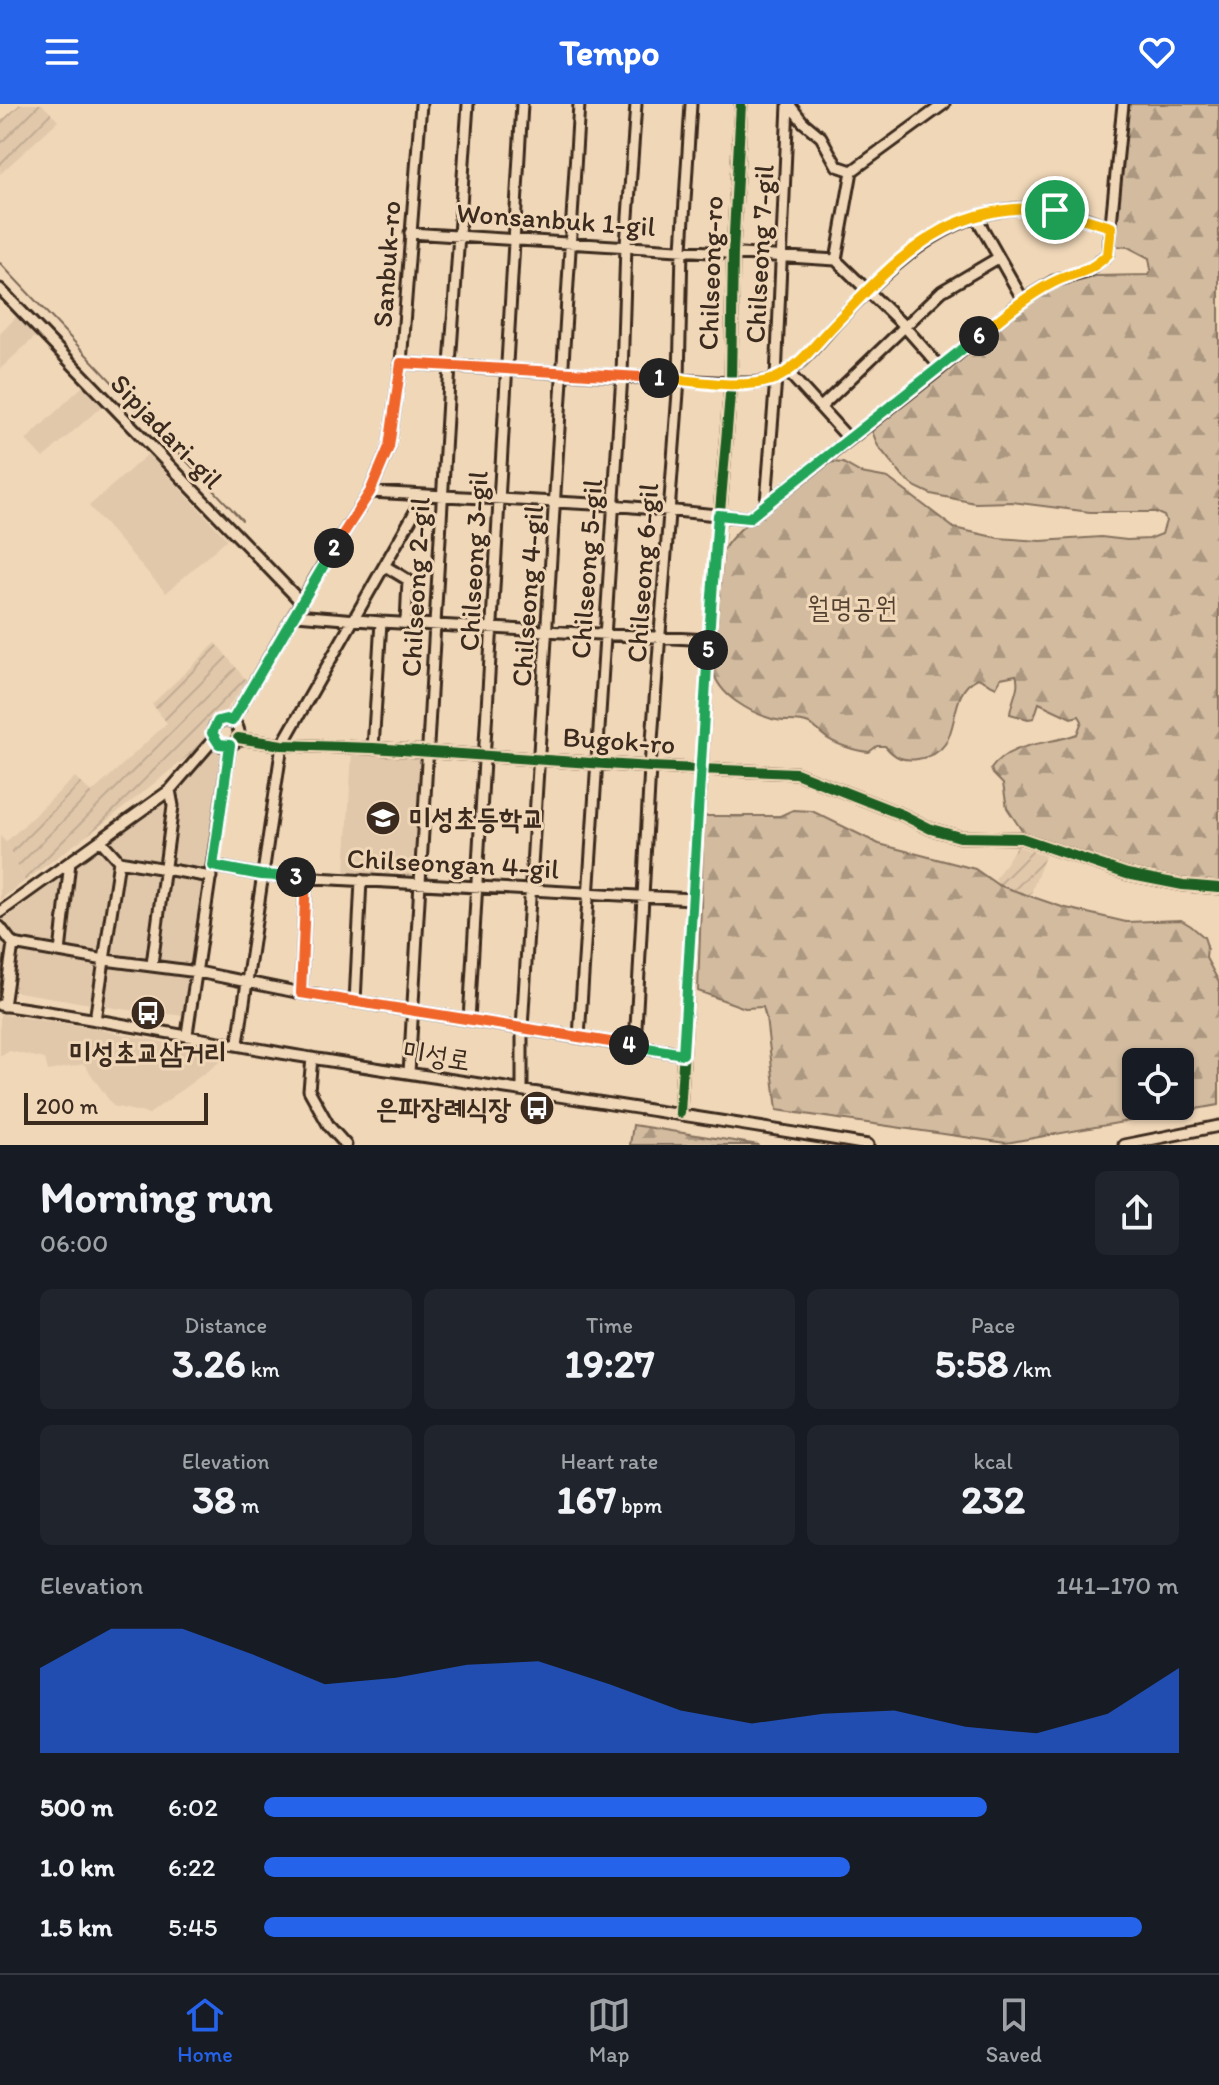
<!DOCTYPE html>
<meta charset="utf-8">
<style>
:root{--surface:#171b24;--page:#20242c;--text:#f1f3f6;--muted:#9ea1a6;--line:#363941;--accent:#2563eb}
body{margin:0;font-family:Itim,"Poor Story",sans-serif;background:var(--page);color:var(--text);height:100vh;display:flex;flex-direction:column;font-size:30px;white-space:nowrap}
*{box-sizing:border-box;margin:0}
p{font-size:26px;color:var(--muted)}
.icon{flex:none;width:44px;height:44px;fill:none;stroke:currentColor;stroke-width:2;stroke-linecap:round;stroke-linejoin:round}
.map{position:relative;height:1041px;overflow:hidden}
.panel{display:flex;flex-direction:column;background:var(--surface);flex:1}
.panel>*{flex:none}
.controls{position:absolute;left:1122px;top:944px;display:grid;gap:16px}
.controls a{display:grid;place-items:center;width:72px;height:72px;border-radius:12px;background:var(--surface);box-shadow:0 2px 6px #0004;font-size:40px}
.scale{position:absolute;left:24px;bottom:20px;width:184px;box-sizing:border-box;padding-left:8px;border:4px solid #3b2a1e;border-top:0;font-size:22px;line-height:28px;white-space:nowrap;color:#3b2a1e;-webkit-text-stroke:6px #f0d7b8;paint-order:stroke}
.pin{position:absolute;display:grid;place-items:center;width:68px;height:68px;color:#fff;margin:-34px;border:4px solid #fff;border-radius:50%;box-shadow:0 2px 8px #0007}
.km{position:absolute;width:40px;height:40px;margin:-20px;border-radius:50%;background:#222;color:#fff;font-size:22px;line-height:40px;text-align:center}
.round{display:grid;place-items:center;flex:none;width:84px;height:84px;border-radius:12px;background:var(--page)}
.overview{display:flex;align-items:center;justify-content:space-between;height:136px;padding:0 40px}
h1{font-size:44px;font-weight:800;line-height:60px}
.metrics{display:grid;grid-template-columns:repeat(3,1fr);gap:12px;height:136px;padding:8px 40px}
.metrics div{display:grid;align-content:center;border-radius:12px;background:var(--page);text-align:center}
.metrics b{font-size:40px;font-weight:800}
.metrics small{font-size:22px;font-weight:400}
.metrics p{font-size:22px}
.chart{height:224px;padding:16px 40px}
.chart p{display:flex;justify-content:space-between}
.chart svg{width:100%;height:144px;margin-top:8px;fill:var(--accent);opacity:.7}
ul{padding:0 40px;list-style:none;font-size:26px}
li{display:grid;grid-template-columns:128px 96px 1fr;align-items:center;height:60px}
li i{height:20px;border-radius:10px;background:var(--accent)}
header{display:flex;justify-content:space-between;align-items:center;height:104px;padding:0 40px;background:var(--accent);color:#fff;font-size:36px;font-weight:800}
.dock{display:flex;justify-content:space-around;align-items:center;height:112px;border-top:2px solid var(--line);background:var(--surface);font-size:22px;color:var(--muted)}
.dock a{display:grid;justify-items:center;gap:4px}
.dock .active{color:var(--accent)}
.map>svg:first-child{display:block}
.built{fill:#e1c8ab}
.industrial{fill:url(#industrial-furrows)}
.forest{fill:url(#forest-firs);stroke:#86725e;stroke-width:2;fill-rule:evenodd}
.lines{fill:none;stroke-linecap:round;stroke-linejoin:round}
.stream{stroke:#7c6956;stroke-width:2}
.minor-casing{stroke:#3b2a1e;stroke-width:15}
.minor{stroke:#f0d7b8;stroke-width:9}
.cycleway-casing{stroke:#f0d7b8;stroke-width:15}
.cycleway{stroke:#1b5e20;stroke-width:10}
.split-1-casing{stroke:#fff;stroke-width:16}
.split-2-casing{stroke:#fff;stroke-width:16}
.split-3-casing{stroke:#fff;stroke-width:16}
.split-4-casing{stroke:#fff;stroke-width:16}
.split-5-casing{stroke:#fff;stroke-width:16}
.split-6-casing{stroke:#fff;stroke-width:16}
.split-7-casing{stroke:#fff;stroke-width:16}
.split-1{stroke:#f5b400;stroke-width:10}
.split-2{stroke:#f0652b;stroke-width:10}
.split-3{stroke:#22a559;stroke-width:10}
.split-4{stroke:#f0652b;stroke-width:10}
.split-5{stroke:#22a559;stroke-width:10}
.split-6{stroke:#22a559;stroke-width:10}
.split-7{stroke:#f5b400;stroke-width:10}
.labels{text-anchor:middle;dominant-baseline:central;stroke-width:6;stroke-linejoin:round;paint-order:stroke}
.street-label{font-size:28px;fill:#3b2a1e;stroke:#f0d7b8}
.park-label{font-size:28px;fill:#524031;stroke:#f0d7b8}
.poi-label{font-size:28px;font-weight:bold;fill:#3b2a1e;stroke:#f0d7b8;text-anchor:start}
</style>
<header><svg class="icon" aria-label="menu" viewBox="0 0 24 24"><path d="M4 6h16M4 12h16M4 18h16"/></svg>Tempo<svg class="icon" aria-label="heart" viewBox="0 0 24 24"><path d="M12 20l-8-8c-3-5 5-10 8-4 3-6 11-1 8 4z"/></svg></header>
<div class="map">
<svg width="1219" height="1041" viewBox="0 0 1219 1041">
<defs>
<pattern id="industrial-furrows" width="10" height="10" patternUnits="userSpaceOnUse" patternTransform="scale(2)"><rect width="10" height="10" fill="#e1c8ab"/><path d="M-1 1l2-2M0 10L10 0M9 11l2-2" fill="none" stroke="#c2ac93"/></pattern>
<pattern id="forest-firs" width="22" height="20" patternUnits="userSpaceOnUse" patternTransform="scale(2)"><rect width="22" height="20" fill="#d2bb9f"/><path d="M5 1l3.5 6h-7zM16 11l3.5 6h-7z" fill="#ac9881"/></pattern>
</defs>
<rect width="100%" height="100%" fill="#f0d7b8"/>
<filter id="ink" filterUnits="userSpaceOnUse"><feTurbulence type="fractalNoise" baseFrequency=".0125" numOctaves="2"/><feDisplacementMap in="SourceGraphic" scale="16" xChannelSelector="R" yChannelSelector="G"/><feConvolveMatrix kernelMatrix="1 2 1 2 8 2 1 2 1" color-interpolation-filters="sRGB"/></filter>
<g filter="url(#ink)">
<path class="built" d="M 17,212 L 36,232 L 0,265 L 0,230 Z
M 84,281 L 102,302 L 43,354 L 26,336 Z
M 148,350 L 227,435 L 166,489 L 89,402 Z
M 218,643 L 225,645 L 186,912 L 121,905 L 0,885 L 0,818 L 141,714 L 212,646 Z
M 352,648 L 421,654 L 415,769 L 411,773 L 345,769 Z
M 0,732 L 6,738 L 25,777 L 0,796 Z
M 0,910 L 81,922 L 229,951 L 149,1010 L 113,1002 L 84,960 L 48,967 L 45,955 L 10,947 L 0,952 Z"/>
<path class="industrial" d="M 20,0 L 42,0 L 58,17 L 0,70 L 0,18 Z
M 216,539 L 247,577 L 197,645 L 112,713 L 25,777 L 6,738 L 75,673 L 92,689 L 167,619 L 152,600 Z
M 1017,742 L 1045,752 L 1030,792 L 998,781 L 995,775 Z"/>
<path class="forest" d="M 1129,0 L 1219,0 L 1219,783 L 1117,765 L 1028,736 L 1007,704 L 1003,680 L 993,670 L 991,665 C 1010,637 1050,641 1077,630 L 1082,617 L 1079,612 L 1071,614 L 1039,599 L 1034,614 L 1028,615 L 1010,610 C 1011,597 1021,583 1016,571 L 1001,574 L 996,583 L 978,574 C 941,591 969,648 918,655 C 903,657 895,654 885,642 L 877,642 L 869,648 C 856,647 833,640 823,631 C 818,627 816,623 809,620 C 797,615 784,619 772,615 C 749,608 718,591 713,566 L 723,447 C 734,423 796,381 819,362 L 833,358 L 843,359 L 861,369 L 888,374 L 954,424 L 998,434 L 1041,437 L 1101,433 L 1127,436 L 1149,435 L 1162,430 L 1166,417 L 1164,412 L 1155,408 L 1090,408 L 1012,398 L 975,399 L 931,390 L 916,383 L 904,374 L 878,342 L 872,327 L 1000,221 L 1056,181 L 1096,172 L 1148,171 L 1151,166 L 1149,154 L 1128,143 L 1114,142 Z
M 793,706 L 812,707 L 879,740 L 975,765 L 998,781 L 1062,803 L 1126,818 L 1181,816 L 1191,822 L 1204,833 L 1207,842 L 1206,854 L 1219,878 L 1219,1001 L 1006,1039 L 777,1006 L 766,914 L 763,903 L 745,904 L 698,887 L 704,712 L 780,712 ZM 1136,958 L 1180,958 L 1180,1002 L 1136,1002 Z
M 633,1021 L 759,1041 L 630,1041 Z"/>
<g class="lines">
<path class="stream" d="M 0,159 L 242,416"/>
<defs>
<path id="minor" d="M 789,0 L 803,18 L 821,33 L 837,62 L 852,67 L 836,156
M 852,67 L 944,0
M 976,113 L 1023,196
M 410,129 L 836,156 L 904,222 L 941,264
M 0,185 L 302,499
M 401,259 L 731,279 C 745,279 760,280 774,275 C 799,266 819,237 837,218 C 896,157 960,92 1053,106 C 1073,109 1092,117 1111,123
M 787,267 L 849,335
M 821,303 L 942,187 L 998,154
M 370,388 L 612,401 L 749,414 L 941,264 L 1023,196 L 1054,177 L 1087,168 L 1108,150 L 1123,0
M 766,398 L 776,274 L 788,0
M 385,462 L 408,476 L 406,518
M 296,511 L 381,518 L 709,536
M213 629a13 13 0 1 1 26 0a13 13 0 1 1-26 0Z
M 232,617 L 326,456 L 370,388 L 389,343 L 401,259 L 421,0
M 238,634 L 282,641 L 373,644 L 650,663 L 796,669 L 903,711 L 931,725 L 960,733 L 1021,734 L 1127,770 L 1183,781 L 1219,784
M 373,644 L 381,518
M 100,736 L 119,757 L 211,773
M 213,762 L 261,771 L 692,795
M 0,808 L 170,686 L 214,635
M 0,823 L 13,840 L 105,856 L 198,868 L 301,889 L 683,950
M 60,848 L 70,758
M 152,860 L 173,702 L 170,686
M 301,889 L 306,773
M 355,898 L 361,776
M 0,901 C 106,915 211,938 317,955 C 501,984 685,1010 868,1041
M 4,902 L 13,840
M 95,916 L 119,757
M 469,916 L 522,0
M 187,930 L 230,641
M 579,933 L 622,271 L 626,141 L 636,0
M 238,939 L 282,641 L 424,392
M 635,942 L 650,663 L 679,275 L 682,145 L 691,0
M 312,954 L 309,986 L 329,1022 L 346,1041
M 409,969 L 450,261 L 468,0
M 522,986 L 522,924 L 579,0
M 680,1009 L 709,536 L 731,279 L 733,148 L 741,0
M 1124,1041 L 1219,1022"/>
</defs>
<use href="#minor" class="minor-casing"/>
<use href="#minor" class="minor"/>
<defs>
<path id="cycleway" d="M 238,634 L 282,641 L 373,644 L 650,663 L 796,669 L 903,711 L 931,725 L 960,733 L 1021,734 L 1127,770 L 1183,781 L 1219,784
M 680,1009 L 709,536 L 731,279 L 733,148 L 741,0"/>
</defs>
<use href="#cycleway" class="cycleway-casing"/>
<use href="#cycleway" class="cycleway"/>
</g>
</g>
<g class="lines" filter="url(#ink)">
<defs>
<path id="split-1" d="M 659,274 C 694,276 740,287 774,275 C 796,266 813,243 829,226 C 896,156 949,94 1055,106"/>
<path id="split-2" d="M 334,444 L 370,388 L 389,343 L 401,259 L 659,274"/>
<path id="split-3" d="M 296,773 L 261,771 L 213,762 L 230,641 L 219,640 L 212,629 L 218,617 L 226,615 L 232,617 L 334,444"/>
<path id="split-4" d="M 296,773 L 306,773 L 301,889 L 629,941"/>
<path id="split-5" d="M 629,941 L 683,950 L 708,546"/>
<path id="split-6" d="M 708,546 L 718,411 L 749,414 L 979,232"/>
<path id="split-7" d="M 979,232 C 1002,213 1025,193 1052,179 C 1076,166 1085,173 1108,150 L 1111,123 L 1055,106"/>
</defs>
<use href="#split-1" class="split-1-casing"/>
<use href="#split-2" class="split-2-casing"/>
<use href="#split-3" class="split-3-casing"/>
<use href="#split-4" class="split-4-casing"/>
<use href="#split-5" class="split-5-casing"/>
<use href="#split-6" class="split-6-casing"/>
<use href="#split-7" class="split-7-casing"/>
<use href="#split-1" class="split-1"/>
<use href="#split-2" class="split-2"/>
<use href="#split-3" class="split-3"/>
<use href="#split-4" class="split-4"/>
<use href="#split-5" class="split-5"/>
<use href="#split-6" class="split-6"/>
<use href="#split-7" class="split-7"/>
</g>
<defs>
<symbol id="school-disc" viewBox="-11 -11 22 22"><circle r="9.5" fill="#3b2a1e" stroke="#f0d7b8"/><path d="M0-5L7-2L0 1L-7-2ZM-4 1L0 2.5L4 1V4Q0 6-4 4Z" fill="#fff"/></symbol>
<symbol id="bus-disc" viewBox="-11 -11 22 22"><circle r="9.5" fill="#3b2a1e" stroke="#f0d7b8"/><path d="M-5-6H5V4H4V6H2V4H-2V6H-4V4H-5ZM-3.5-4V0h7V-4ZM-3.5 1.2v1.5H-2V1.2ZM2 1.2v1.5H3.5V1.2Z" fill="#fff"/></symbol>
</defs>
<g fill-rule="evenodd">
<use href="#school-disc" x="363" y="694" width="40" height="40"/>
<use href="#bus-disc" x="128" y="889" width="40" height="40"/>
<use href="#bus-disc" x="517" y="984" width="40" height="40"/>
</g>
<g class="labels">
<g class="street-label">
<text transform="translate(556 115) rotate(4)">Wonsanbuk 1-gil</text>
<text transform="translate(759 150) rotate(-87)">Chilseong 7-gil</text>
<text transform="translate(386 160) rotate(-86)">Sanbuk-ro</text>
<text transform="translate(710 169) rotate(-88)">Chilseong-ro</text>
<text transform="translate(167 327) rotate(46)">Sipjadari-gil</text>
<text transform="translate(473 457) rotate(-87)">Chilseong 3-gil</text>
<text transform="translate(586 465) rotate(-86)">Chilseong 5-gil</text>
<text transform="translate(642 469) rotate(-86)">Chilseong 6-gil</text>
<text transform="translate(415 483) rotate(-87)">Chilseong 2-gil</text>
<text transform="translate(527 492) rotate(-86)">Chilseong 4-gil</text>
<text transform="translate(619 636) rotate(4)">Bugok-ro</text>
<text transform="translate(453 759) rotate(3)">Chilseongan 4-gil</text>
<text transform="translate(437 951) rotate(9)">미성로</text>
</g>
<g class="park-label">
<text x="852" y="503">월명공원</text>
</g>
<g class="poi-label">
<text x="409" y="714">미성초등학교</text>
<text x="148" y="948" text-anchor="middle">미성초교삼거리</text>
<text x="511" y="1004" text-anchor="end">은파장례식장</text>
</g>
</g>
</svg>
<div class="controls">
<a><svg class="icon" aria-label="locate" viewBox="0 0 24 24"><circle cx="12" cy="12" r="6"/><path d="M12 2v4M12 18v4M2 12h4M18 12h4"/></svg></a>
</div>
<div class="scale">200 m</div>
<div class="pin" style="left:1055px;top:106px;background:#1e9e55"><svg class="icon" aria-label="arrive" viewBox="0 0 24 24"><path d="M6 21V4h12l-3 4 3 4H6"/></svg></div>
<b class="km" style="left:659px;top:274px">1</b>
<b class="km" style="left:334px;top:444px">2</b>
<b class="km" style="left:296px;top:773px">3</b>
<b class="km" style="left:629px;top:941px">4</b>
<b class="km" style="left:708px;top:546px">5</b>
<b class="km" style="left:979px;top:232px">6</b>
</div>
<section class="panel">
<div class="overview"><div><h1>Morning run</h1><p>06:00</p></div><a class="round"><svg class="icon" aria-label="share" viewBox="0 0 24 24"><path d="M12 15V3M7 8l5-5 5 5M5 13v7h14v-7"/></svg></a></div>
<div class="metrics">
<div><p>Distance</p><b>3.26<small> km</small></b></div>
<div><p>Time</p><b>19:27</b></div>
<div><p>Pace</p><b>5:58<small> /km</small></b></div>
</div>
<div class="metrics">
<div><p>Elevation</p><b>38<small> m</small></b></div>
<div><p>Heart rate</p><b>167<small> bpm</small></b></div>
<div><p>kcal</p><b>232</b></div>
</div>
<div class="chart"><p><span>Elevation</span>141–170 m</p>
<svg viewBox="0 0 160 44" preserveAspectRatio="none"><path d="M0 44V18L10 6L20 6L30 14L40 23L50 21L60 17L70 16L80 23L90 31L100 35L110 32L120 31L130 36L140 38L150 32L160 18V44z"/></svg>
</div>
<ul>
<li><b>500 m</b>6:02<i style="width:79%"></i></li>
<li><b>1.0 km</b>6:22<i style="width:64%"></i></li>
<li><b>1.5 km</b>5:45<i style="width:96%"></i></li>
</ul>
</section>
<nav class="dock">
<a class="active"><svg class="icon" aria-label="home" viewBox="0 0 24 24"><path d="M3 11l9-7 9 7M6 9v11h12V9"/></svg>Home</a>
<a><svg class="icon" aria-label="map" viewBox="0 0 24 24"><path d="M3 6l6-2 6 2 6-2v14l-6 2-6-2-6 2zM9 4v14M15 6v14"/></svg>Map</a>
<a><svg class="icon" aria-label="saved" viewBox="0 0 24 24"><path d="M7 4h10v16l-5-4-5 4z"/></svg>Saved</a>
</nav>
